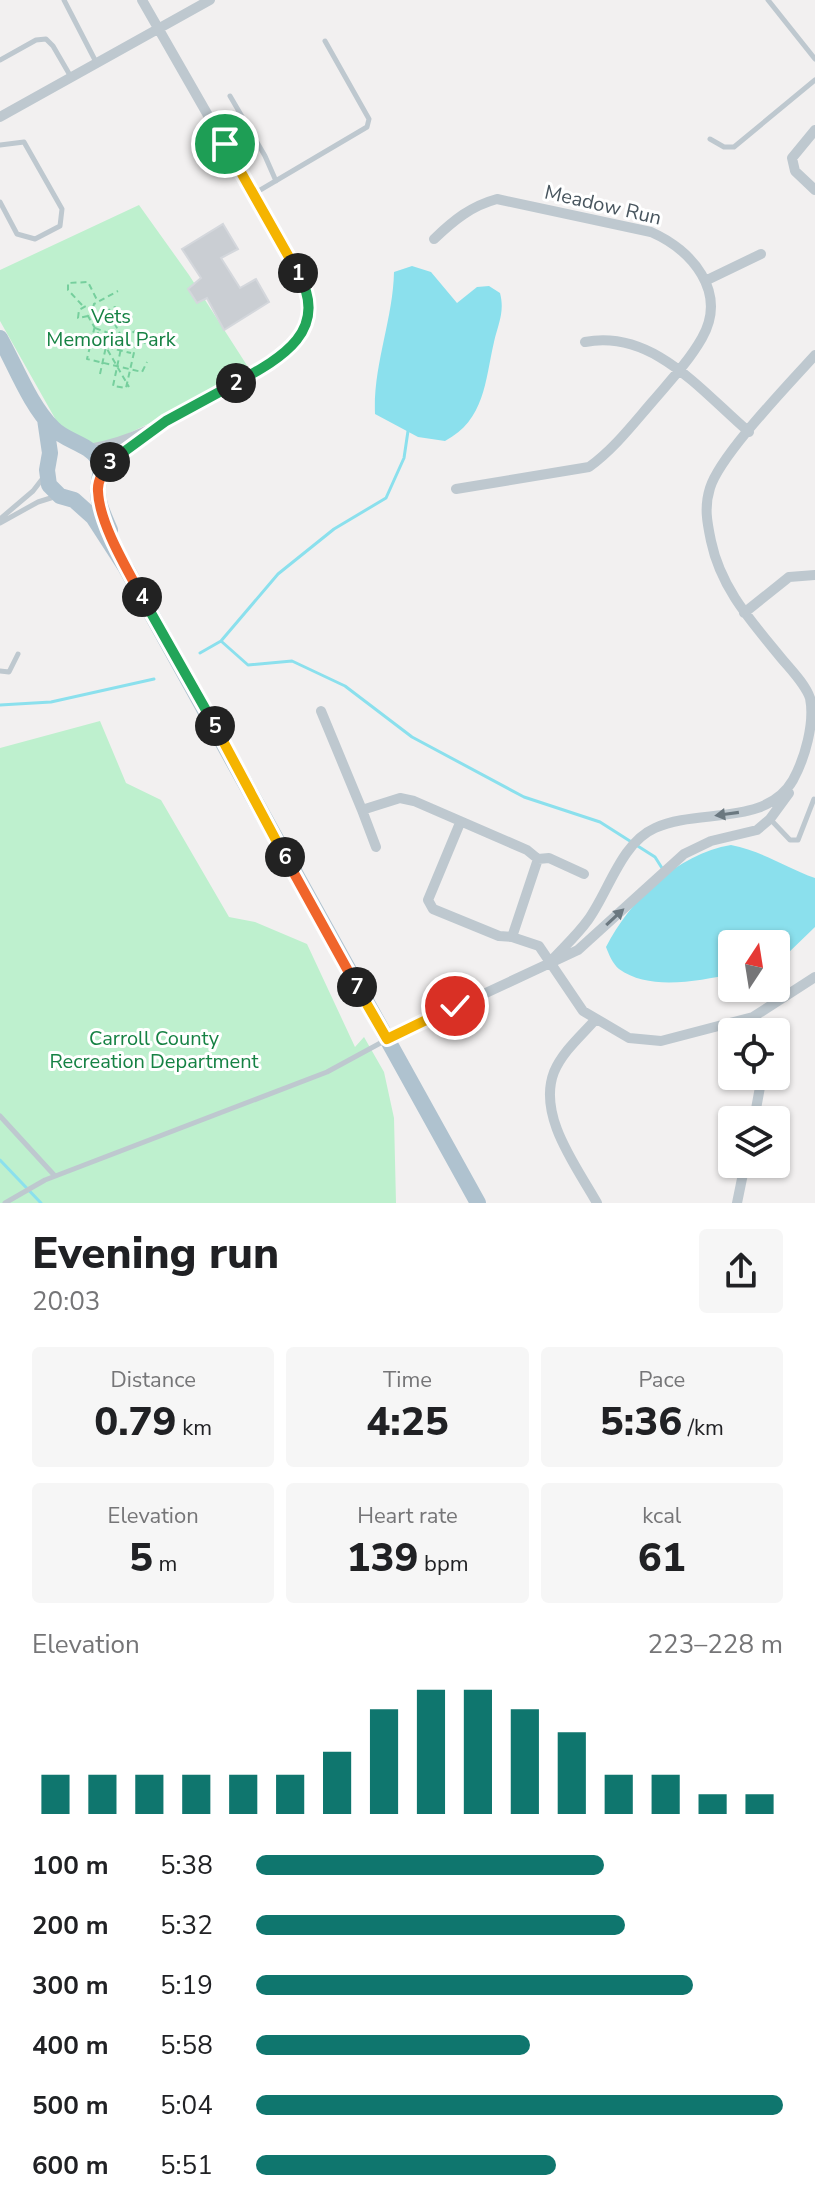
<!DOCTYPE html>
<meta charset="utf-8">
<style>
:root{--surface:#fff;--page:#f6f6f6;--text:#202124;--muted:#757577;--accent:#0f766e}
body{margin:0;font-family:"Nunito Sans",sans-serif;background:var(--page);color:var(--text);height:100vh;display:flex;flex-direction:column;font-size:30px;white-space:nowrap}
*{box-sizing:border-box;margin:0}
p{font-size:26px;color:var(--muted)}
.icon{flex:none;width:44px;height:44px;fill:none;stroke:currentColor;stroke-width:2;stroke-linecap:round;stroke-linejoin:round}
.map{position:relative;height:1203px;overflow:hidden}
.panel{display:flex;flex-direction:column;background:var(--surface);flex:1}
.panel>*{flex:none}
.needle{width:52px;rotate:12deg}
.fabs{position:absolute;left:718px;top:930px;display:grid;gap:16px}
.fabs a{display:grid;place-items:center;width:72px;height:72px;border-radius:8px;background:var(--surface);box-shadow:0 2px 6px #0004;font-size:40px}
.pin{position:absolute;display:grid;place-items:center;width:68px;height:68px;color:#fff;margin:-34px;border:4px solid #fff;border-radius:50%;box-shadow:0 2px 8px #0007}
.km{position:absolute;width:40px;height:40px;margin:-20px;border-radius:50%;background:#222;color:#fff;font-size:22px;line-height:40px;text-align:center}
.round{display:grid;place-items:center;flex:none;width:84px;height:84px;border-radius:8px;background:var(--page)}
.summary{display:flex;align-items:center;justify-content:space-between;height:136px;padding:0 32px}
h1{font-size:44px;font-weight:800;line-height:60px}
.stats{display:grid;grid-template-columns:repeat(3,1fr);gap:12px;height:136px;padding:8px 32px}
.stats div{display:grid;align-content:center;border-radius:8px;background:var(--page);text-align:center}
.stats b{font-size:40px;font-weight:800}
.stats small{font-size:22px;font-weight:400}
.stats p{font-size:22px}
.chart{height:224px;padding:16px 32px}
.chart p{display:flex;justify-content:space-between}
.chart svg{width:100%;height:144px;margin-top:8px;stroke:var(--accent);stroke-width:6}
ul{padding:0 32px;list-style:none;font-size:26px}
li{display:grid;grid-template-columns:128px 96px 1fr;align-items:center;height:60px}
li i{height:20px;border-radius:10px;background:var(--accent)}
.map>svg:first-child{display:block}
.green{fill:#bef0ce}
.water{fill:#8be0ed}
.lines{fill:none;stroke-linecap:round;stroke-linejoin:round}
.stream{stroke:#8be0ed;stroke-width:3}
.building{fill:#caced3;stroke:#d4d7dc;stroke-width:2}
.path{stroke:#76cf9d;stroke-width:2;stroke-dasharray:6 4;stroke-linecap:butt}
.lane{stroke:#bec8cf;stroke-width:5}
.street{stroke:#bec8cf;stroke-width:10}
.primary{stroke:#afc2cf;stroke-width:16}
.oneway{fill:#6b7880}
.split-1-casing{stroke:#fff;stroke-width:16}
.split-2-casing{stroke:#fff;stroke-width:16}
.split-3-casing{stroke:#fff;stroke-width:16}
.split-4-casing{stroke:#fff;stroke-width:16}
.split-5-casing{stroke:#fff;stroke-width:16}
.split-6-casing{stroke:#fff;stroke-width:16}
.split-7-casing{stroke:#fff;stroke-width:16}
.split-8-casing{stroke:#fff;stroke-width:16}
.split-1{stroke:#f5b400;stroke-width:10}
.split-2{stroke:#22a559;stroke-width:10}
.split-3{stroke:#22a559;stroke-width:10}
.split-4{stroke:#f0652b;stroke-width:10}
.split-5{stroke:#22a559;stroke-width:10}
.split-6{stroke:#f5b400;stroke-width:10}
.split-7{stroke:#f0652b;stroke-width:10}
.split-8{stroke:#f5b400;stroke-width:10}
.labels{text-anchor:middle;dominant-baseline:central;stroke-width:6;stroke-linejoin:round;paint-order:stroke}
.street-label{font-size:20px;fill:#48555e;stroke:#fff}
.park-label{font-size:20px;fill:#168244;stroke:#fff}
</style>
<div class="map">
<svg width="815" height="1203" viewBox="0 0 815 1203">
<rect width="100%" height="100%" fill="#f2f0f0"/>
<path class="green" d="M 139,205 L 189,275 L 248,367 L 246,377 L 121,437 L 92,445 L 61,429 L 0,321 L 0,270 Z
M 100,721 L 126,783 L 161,800 L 229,917 L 255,922 L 307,944 L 355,1047 L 364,1037 L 384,1072 L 394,1118 L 396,1203 L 0,1203 L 0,748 Z"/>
<path class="water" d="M 412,266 L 431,272 L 457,303 L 477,287 L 489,286 L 500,293 C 505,312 498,324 494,342 C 485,381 485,420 445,441 L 418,437 L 375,414 C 373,365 393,320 394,272 Z
M 731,845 C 762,851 785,867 815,878 L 815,927 L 785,956 L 776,960 L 776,944 L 732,944 L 732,974 C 698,981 649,991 619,969 C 613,964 609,955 606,947 C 630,900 677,854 731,845 Z"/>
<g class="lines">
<path class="stream" d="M 221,641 L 248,665 L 292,661 L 345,686 L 412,737 L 524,797 L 600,822 L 655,857 L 662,868
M 200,653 L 221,641 L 278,574 L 334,529 L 386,498 L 404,458 L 408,431
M 0,705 L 51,702 L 154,679
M 0,1160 L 41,1203"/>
</g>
<path class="building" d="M 223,224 L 238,249 L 221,258 L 240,288 L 256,279 L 269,302 L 224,330 L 207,298 L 197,303 L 188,289 L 201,278 L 182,249 Z"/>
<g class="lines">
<path class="path" d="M 82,305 L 68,290 L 68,283 L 88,282 L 98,302
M 93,308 L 94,304 L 118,291
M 88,316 L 78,318 L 79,310 L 86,306 L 92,309 L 88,316 L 129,387
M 97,316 L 112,319 L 123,339 L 113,386 L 126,388 L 135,348 L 148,341
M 97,317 L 87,359 L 142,372 L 147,362
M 95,328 L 122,338
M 124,338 L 140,328
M 78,340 L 131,353
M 100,374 L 112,319 L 120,315 L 115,307 L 100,315"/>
<path class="lane" d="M 64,0 L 96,62
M 768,0 L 815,59
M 0,60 L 36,40 L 46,39 L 53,46 L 71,77
M 230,96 L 265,156 L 276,181
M 710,139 L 724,147 L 734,147 L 815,80
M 226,143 L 249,129
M 0,145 L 24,142 L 62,209 L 60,226 L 35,239 L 17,234 L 0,202
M 255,193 L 367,127 L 369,119 L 325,41
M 0,519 L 33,491 L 43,478
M 0,523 L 38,502 L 57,496
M 0,671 L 9,672 L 18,654
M 771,820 L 790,840 L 798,840 L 814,799
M 0,1116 L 55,1176
M 5,1203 L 45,1180 L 327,1072 L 386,1040"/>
<path class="street" d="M 0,117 L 210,0
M 815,130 L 792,158 L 795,171 L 815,190
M 434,239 C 454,220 471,206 497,199 L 651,232 C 692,250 728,292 702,338 C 689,361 670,381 653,401 C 633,424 614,449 589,467 L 456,489
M 705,281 L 761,254
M 585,342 C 653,329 701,391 749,432
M 89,449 C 141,441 188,409 234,384 C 252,374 276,364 290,348 C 312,324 315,303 300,276 L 142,0
M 101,475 L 116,457 L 145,436
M 744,613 L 789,577 L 815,575
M 321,711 L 362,810 L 400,798 L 414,801 L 527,850 L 538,859 L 512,937 L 539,946 L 583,1011 L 629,1038 L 661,1041 L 753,1017 L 815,977
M 362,810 L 376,847
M 460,823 L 428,900 L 433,909 L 499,936 L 512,937
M 538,859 L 549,858 L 584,874
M 552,960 C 564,947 578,934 588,920 C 609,891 621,843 655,828 C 698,808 766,827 793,780 C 805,758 815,723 810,698 C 805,684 792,671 782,659 C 752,622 721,589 711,541 C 707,522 704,507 710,488 C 720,455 790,383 815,355
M 596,1019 C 581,1036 563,1051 554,1072 C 537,1116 577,1167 597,1203
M 746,1019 L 749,1032
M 387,1039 L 578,950 L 684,854 L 711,841 L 757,830 L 770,819 L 789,793
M 754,1120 L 760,1087 L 758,1076
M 737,1203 L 745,1164"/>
<path class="primary" d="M 0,338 C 16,367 30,405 53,428 C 65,441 89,444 98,459 C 104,471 98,478 98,489 C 97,503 105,518 110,530
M 45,419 L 50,453 L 47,470 L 49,485 L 60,496 L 74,500 L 93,517 L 126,568 L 478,1203"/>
</g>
<defs><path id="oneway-solid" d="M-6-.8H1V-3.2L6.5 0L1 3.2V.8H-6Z" transform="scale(2)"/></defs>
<g class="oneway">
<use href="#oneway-solid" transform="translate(727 814) rotate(172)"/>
<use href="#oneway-solid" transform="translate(615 917) rotate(-43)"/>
</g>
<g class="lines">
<defs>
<path id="split-1" d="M 225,144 L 298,273"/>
<path id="split-2" d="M 236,383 C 281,358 331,331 298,273"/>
<path id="split-3" d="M 110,462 L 166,421 L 236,383"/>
<path id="split-4" d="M 110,462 C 104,470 97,480 98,491 C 99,523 127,569 142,597"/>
<path id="split-5" d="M 142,597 L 215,726"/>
<path id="split-6" d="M 215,726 L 285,857"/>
<path id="split-7" d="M 285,857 L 357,987"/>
<path id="split-8" d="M 357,987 L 387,1039 L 455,1006"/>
</defs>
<use href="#split-1" class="split-1-casing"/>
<use href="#split-2" class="split-2-casing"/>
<use href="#split-3" class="split-3-casing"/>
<use href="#split-4" class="split-4-casing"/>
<use href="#split-5" class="split-5-casing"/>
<use href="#split-6" class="split-6-casing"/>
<use href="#split-7" class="split-7-casing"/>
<use href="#split-8" class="split-8-casing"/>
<use href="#split-1" class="split-1"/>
<use href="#split-2" class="split-2"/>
<use href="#split-3" class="split-3"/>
<use href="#split-4" class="split-4"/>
<use href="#split-5" class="split-5"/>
<use href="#split-6" class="split-6"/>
<use href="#split-7" class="split-7"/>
<use href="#split-8" class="split-8"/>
</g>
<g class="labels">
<g class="street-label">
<text transform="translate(603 205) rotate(13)">Meadow Run</text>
</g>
<g class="park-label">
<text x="111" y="316">Vets<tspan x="111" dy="23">Memorial Park</tspan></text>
<text x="154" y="1038">Carroll County<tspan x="154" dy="23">Recreation Department</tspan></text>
</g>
</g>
</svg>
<div class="fabs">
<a><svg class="needle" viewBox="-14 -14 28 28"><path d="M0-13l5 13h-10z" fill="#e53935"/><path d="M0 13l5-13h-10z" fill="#757577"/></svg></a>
<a><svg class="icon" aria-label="locate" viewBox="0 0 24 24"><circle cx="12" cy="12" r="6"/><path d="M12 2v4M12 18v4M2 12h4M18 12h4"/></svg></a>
<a><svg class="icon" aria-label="layers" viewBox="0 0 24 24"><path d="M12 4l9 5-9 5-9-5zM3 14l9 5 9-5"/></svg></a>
</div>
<div class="pin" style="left:225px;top:144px;background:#1e9e55"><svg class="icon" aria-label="arrive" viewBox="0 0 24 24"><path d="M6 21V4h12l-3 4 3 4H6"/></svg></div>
<div class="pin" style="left:455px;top:1006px;background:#d93025"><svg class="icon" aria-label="check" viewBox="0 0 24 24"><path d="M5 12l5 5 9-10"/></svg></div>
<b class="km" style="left:298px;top:273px">1</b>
<b class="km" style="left:236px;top:383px">2</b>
<b class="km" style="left:110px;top:462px">3</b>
<b class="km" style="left:142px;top:597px">4</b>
<b class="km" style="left:215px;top:726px">5</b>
<b class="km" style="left:285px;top:857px">6</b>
<b class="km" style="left:357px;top:987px">7</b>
</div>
<section class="panel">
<div class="summary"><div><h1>Evening run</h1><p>20:03</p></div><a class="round"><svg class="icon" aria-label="share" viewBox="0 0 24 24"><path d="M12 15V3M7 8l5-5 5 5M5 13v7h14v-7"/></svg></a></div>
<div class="stats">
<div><p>Distance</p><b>0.79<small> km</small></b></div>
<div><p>Time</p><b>4:25</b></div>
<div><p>Pace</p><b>5:36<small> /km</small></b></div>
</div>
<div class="stats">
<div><p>Elevation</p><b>5<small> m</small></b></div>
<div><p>Heart rate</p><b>139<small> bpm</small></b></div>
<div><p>kcal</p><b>61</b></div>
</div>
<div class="chart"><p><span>Elevation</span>223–228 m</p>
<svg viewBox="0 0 160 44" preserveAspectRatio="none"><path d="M5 44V32M15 44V32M25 44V32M35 44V32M45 44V32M55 44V32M65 44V25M75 44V12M85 44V6M95 44V6M105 44V12M115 44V19M125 44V32M135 44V32M145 44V38M155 44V38"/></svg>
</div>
<ul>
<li><b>100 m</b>5:38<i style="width:66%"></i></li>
<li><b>200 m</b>5:32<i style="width:70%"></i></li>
<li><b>300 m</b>5:19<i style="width:83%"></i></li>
<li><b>400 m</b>5:58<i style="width:52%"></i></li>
<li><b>500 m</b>5:04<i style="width:100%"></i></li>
<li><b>600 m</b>5:51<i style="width:57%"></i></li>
</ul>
</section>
